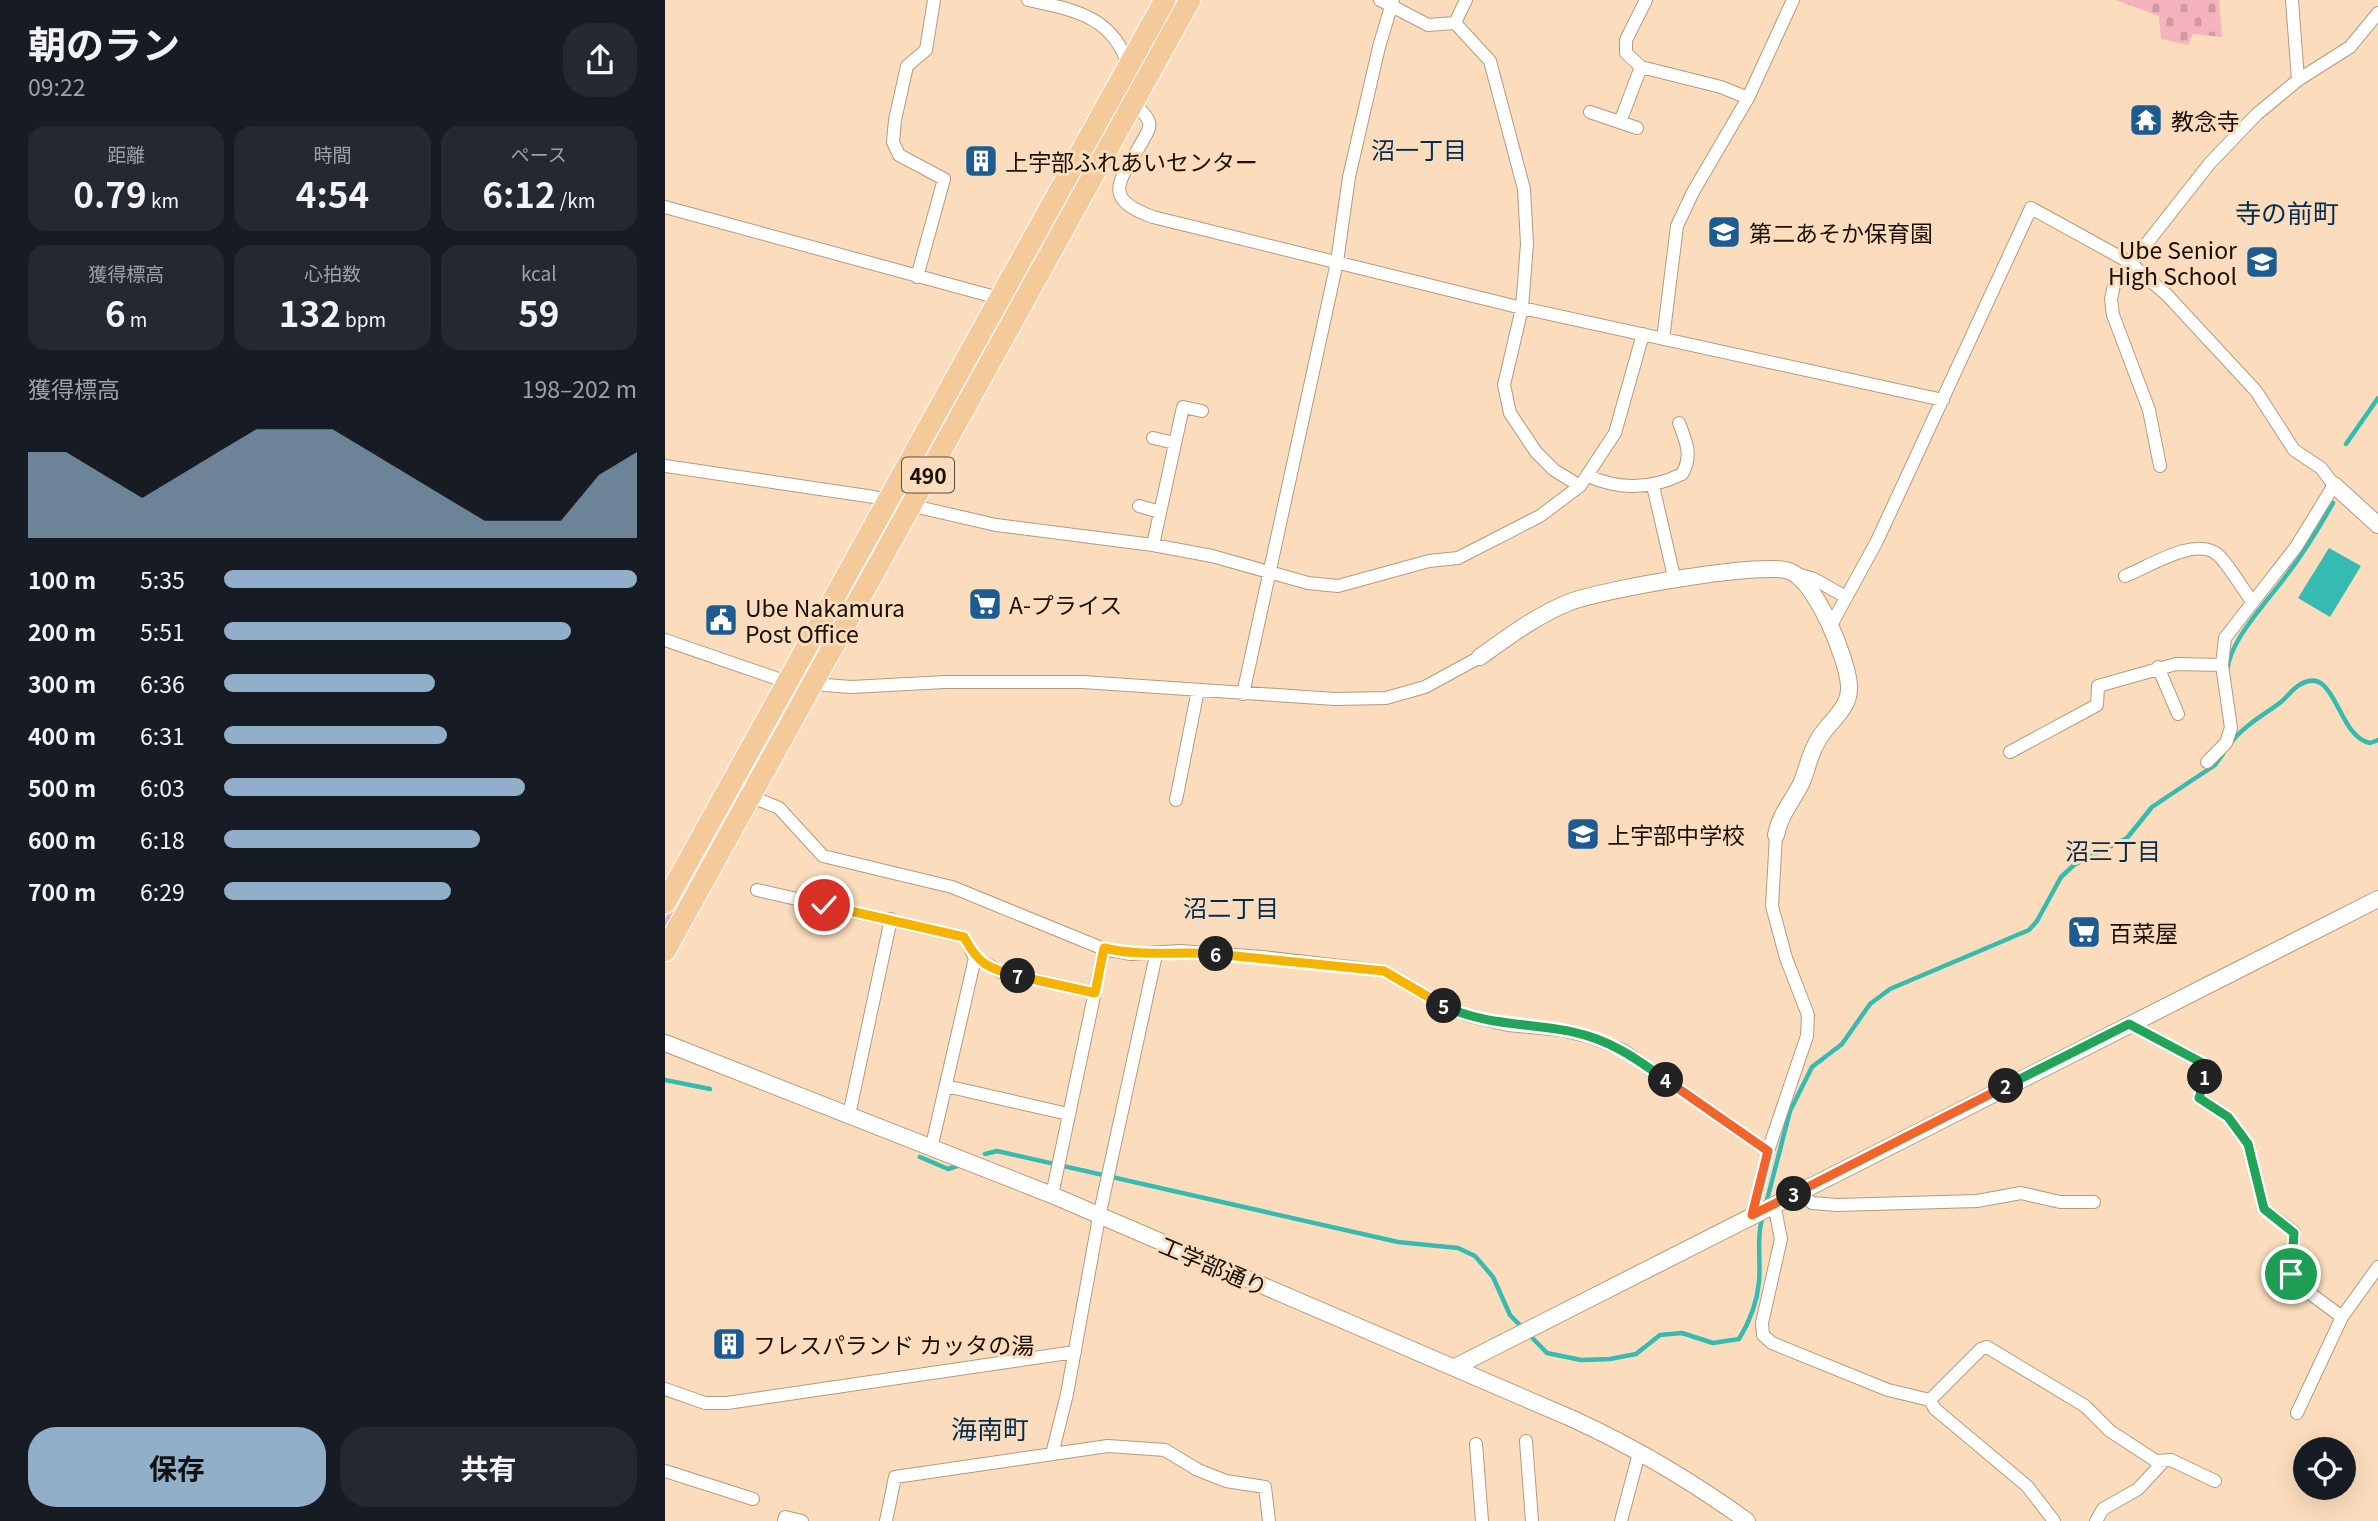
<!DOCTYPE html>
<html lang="ja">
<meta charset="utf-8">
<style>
:root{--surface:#171b24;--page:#242831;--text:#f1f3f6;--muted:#9ea1a6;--accent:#91afc9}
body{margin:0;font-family:Georgia,"Noto Sans JP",serif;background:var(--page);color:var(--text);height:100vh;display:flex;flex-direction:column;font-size:26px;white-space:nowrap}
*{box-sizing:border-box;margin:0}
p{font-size:23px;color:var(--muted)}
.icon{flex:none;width:38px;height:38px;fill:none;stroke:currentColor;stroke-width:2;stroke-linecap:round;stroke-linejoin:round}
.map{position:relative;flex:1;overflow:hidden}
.sheet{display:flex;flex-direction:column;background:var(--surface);width:665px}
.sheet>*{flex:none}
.fabs{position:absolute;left:1628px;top:1437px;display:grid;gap:14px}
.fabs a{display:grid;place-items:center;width:63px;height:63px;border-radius:50%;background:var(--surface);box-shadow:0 7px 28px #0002;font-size:35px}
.pin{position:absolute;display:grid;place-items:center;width:60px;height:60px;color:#fff;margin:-30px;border:4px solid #fff;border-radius:50%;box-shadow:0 2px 7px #0007}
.km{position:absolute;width:35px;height:35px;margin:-18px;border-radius:50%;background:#222;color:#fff;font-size:19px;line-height:35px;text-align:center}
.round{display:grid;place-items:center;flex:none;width:74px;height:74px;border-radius:28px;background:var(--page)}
.head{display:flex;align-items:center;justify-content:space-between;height:119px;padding:0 28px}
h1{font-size:38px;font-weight:700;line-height:52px}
.metrics{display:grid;grid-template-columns:repeat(3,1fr);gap:10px;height:119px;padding:7px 28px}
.metrics div{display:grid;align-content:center;border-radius:18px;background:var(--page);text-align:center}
.metrics b{font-size:35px;font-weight:700}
.metrics small{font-size:19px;font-weight:400}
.metrics p{font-size:19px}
.chart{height:196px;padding:14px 28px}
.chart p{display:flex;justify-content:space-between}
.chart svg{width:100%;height:126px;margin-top:7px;fill:var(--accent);opacity:.7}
.button{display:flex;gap:14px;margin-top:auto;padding:14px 28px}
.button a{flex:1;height:80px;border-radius:28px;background:var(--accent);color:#111;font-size:28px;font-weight:700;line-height:80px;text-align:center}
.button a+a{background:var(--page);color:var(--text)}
ul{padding:0 28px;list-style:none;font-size:23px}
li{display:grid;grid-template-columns:112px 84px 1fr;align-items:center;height:52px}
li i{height:18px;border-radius:9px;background:var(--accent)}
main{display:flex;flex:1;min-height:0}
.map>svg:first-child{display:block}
.grass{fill:url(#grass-tufts)}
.cemetery{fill:url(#cemetery-stones)}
.water{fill:#35bbb2}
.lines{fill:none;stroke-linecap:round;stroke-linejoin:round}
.stream{stroke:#35bbb2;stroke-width:4.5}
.minor-casing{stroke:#b69a7c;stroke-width:14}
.tertiary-casing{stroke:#b69a7c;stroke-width:18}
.trunk-casing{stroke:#fff;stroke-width:23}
.minor{stroke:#fff;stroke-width:12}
.tertiary{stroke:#fff;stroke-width:16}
.trunk{stroke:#f4ca9a;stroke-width:21}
.split-1-casing{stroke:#fff;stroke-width:14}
.split-2-casing{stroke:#fff;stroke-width:14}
.split-3-casing{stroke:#fff;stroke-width:14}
.split-4-casing{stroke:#fff;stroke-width:14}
.split-5-casing{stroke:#fff;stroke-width:14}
.split-6-casing{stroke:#fff;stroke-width:14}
.split-7-casing{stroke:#fff;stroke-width:14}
.split-8-casing{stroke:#fff;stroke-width:14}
.split-1{stroke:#22a559;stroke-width:9}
.split-2{stroke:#22a559;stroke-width:9}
.split-3{stroke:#f0652b;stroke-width:9}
.split-4{stroke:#f0652b;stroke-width:9}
.split-5{stroke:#22a559;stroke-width:9}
.split-6{stroke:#f5b400;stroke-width:9}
.split-7{stroke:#f5b400;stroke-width:9}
.split-8{stroke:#f5b400;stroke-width:9}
.labels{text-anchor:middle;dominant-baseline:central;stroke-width:6;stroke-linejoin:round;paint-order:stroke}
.shield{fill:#fbddbd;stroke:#5d4d3c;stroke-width:2}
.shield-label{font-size:21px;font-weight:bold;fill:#190f05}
.poi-label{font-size:23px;fill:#190f05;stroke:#fbddbd;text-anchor:start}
.street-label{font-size:23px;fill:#190f05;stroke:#fbddbd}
.neighbourhood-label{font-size:24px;fill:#002c4f;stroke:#fbddbd}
.quarter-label{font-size:26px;fill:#002c4f;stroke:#fbddbd}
</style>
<main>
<section class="sheet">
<div class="head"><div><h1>朝のラン</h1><p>09:22</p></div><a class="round"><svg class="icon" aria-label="share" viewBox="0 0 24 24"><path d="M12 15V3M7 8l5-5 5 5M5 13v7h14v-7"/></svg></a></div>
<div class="metrics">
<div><p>距離</p><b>0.79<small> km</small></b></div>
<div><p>時間</p><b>4:54</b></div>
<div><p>ペース</p><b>6:12<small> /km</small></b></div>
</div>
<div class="metrics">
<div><p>獲得標高</p><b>6<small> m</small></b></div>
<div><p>心拍数</p><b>132<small> bpm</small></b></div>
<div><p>kcal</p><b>59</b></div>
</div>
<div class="chart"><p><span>獲得標高</span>198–202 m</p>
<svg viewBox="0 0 160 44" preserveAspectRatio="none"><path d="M0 44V14L10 14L20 22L30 30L40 22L50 14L60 6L70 6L80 6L90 14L100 22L110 30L120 38L130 38L140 38L150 22L160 14V44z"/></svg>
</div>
<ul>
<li><b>100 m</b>5:35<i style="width:100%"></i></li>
<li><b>200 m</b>5:51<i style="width:84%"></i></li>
<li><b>300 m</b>6:36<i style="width:51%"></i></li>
<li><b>400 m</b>6:31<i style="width:54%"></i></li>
<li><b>500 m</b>6:03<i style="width:73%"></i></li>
<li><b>600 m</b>6:18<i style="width:62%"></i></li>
<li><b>700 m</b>6:29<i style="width:55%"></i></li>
</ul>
<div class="button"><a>保存</a><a>共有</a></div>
</section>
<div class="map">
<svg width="1713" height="1521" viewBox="0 0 1713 1521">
<defs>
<pattern id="grass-tufts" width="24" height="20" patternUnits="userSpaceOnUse" patternTransform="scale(1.75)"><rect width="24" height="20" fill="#f5b3be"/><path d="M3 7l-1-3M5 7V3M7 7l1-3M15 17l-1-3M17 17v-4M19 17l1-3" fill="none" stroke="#d199a2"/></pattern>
<pattern id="cemetery-stones" width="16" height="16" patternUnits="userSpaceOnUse" patternTransform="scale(1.75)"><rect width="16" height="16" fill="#f5b3be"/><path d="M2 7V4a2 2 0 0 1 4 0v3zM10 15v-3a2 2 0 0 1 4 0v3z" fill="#d199a2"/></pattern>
</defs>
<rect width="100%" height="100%" fill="#fbddbd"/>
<path class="grass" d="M 339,305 L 345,309 L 249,484 L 243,481 Z
M 217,529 L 222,532 L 160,644 L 155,641 Z
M 66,801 L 73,804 L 0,926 L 0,919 Z"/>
<path class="cemetery" d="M 1451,0 L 1554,0 L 1557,37 L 1528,34 L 1523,45 L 1496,39 L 1494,16 Z"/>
<path class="water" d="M 1664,548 L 1696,566 L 1665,617 L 1633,598 Z"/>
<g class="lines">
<path class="stream" d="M 1681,444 L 1713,398
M 1563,667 C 1566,639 1604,599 1621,576 C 1638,554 1654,528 1668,503
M 1565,744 C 1578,726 1599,715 1616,702 C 1623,696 1628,688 1636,684 C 1671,664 1672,737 1705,743 L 1713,740
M 0,1080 L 45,1089
M 320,1154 L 332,1151 L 733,1242 L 793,1248 L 810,1256 L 828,1277 L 845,1315 L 882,1353 L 916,1360 L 945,1359 L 971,1354 L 995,1335 L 1017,1333 L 1048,1343 L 1074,1339 C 1085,1321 1092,1303 1094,1282 C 1096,1260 1091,1237 1098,1216
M 255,1157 L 283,1169 L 292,1166
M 1101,1204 L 1125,1111 L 1147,1067 L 1177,1044 L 1205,1004 L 1225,989 L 1364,930 L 1372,921 L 1396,877 L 1409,865 L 1462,838 L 1487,807 L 1550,765 L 1558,754"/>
<defs>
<path id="minor" d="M 363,0 C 409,10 449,16 464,68
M 715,0 L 763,25 L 790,23
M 981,0 L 961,40 L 961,53 L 976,67 L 1056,87 L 1083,98
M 1627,0 L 1633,80
M 790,23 L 825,61 L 859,189 L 862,244 L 857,308 L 839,385 L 845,413 L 871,452 L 889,470 L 915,486
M 790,23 L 801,0
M 468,100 C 471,108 482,114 484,122 C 486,129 480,136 477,142 C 455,181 435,198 488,217 L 857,308 L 1278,400
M 925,112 L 972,128
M 955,122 L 976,67
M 0,207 L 341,300
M 252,277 L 279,179 L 234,155 L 228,142 L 230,120 L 242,66 L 261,50 L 269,0
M 998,339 L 1012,226 L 1028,192 L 1083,98 L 1128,0
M 488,438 L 510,443
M 0,466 L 209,497 L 331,525 L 488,545 L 547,556 L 643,583 L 673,586 L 764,561 L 793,558 L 875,516 L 915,486 L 950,433 L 978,334
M 1495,466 L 1484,410 L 1448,315 L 1446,299 L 1449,285 L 1545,163 L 1592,114 L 1633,80 L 1685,47 L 1713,13
M 923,476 C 955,490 987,489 1017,474 C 1028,456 1021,441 1014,423
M 988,486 L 1010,581
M 474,506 L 495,512
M 488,545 L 518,407 L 537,411
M 1132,574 L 1149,579 L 1181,597
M 1165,627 L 1212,541 L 1366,208 L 1464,262 L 1502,295 L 1591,391 L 1629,450 L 1656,468 L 1669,485 L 1631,547 L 1588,602 C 1577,589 1563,563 1552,554 C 1529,536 1482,568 1460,576
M 0,640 L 122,682 L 186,687 L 280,682 L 418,682 L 670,699 L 721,698 L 760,687 L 815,657
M 1493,667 L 1513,714
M 578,694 L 672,262 L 684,177 L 714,47 L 728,0
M 1345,752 L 1432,705 L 1433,686 L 1511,664 L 1557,665
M 1542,762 L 1561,743 L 1566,728 L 1557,665 L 1560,638 L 1588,602
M 80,794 L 114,808 L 158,856 L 287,887 L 439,949 L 465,954 L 515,951 L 597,957 L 719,971 L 781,1007 L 804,1016 L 843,1025 L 896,1030 L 925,1037 L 958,1050 L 1103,1151
M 511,800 L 533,690
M 92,890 L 299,937 L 310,958 L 336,972 L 430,993
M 1464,1024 L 1543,1066 L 1534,1098 L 1563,1117 L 1583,1144 L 1599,1209 L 1629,1232 L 1626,1274 L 1631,1283 L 1677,1317
M 281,1086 L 403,1114
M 184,1115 L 226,919
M 267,1145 L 310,958
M 1132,1192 L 1147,1203 L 1172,1205 L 1312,1201 L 1356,1193 L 1395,1202 L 1429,1202
M 387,1195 L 439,949
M 1109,1204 L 1116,1239 L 1097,1323 L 1098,1335 L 1107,1343 L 1223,1390 L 1265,1400 L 1270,1409 L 1362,1486 L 1389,1521
M 1087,1215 L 1103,1151 L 1142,1036 L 1143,1015 L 1121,958 L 1107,906 L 1111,835
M 0,1389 L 40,1403 L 62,1403 L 410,1352
M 1265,1400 L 1316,1349 L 1322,1347 L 1420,1406 L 1445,1431 L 1491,1461 L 1506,1460 L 1550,1481
M 1632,1413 L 1677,1317 L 1713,1267
M 861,1441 L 867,1521
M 811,1444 L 817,1521
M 387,1454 L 402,1394 L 434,1217 L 491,955
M 0,1471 L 88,1499
M 119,1521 L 120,1517 L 137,1521
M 221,1521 L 230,1477 L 443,1446 L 500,1450 L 533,1470 L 561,1481 L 600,1487 L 604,1521
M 956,1521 L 974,1453
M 1431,1521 L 1438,1509 L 1473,1489 L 1498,1462"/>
<path id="tertiary" d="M 1669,485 L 1713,525
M 815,657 C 843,637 872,615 905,602 C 936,590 1097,561 1124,571 C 1151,580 1182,659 1184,685 C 1186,711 1160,723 1151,744 C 1144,756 1142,771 1136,784 C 1127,802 1115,814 1111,835
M 0,1043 L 387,1195 L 908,1419 C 969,1447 1028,1482 1082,1521
M 790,1367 L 1713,899"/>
<path id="trunk" d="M 0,903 L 500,0
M 0,951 L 525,0"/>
</defs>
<use href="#minor" class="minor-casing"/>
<use href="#tertiary" class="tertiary-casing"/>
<use href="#trunk" class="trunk-casing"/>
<use href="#minor" class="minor"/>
<use href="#tertiary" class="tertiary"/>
<use href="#trunk" class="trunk"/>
</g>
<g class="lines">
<defs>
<path id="split-1" d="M 1540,1077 L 1534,1098 L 1563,1117 L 1583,1144 L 1599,1209 L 1629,1233 L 1626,1274"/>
<path id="split-2" d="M 1341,1086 L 1464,1024 L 1543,1066 L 1540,1077"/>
<path id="split-3" d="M 1129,1194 L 1341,1086"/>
<path id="split-4" d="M 1001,1080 L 1103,1151 L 1087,1215 L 1129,1194"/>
<path id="split-5" d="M 779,1006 C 828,1029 877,1021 926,1037 C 954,1046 977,1063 1001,1080"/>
<path id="split-6" d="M 551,954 L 719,971 L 779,1006"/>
<path id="split-7" d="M 353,976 L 430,993 L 439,948 C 477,957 513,951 551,954"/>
<path id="split-8" d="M 159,905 L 299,937 C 313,964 324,969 353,976"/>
</defs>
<use href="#split-1" class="split-1-casing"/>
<use href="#split-2" class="split-2-casing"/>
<use href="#split-3" class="split-3-casing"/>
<use href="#split-4" class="split-4-casing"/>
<use href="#split-5" class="split-5-casing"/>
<use href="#split-6" class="split-6-casing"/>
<use href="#split-7" class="split-7-casing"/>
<use href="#split-8" class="split-8-casing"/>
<use href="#split-1" class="split-1"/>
<use href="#split-2" class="split-2"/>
<use href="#split-3" class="split-3"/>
<use href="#split-4" class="split-4"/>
<use href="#split-5" class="split-5"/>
<use href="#split-6" class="split-6"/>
<use href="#split-7" class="split-7"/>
<use href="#split-8" class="split-8"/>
</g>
<defs>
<symbol id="temple-square" viewBox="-11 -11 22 22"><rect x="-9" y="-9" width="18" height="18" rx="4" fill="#1c5c92" stroke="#fbddbd"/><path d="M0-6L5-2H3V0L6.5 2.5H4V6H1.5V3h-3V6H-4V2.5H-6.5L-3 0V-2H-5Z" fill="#fff"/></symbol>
<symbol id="building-square" viewBox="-11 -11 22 22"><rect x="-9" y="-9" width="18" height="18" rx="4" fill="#1c5c92" stroke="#fbddbd"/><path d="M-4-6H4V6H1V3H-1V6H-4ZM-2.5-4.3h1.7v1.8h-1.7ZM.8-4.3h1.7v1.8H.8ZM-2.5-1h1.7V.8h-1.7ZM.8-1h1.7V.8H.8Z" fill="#fff"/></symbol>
<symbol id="school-square" viewBox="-11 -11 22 22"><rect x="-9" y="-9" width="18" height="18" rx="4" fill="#1c5c92" stroke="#fbddbd"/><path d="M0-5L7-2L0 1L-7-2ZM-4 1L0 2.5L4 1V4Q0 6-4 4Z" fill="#fff"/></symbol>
<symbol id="supermarket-square" viewBox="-11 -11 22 22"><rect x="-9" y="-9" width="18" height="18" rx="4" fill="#1c5c92" stroke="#fbddbd"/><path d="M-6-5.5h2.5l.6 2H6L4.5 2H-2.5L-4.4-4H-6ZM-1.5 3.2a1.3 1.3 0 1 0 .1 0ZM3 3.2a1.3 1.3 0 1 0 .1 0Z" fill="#fff"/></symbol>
<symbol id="civic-square" viewBox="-11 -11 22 22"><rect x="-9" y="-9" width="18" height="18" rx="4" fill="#1c5c92" stroke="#fbddbd"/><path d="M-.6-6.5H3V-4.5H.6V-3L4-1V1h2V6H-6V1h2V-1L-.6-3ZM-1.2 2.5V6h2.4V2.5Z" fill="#fff"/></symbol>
</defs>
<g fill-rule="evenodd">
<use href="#temple-square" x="1462" y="101" width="38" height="38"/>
<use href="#building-square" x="297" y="142" width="38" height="38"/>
<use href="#school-square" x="1040" y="213" width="38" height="38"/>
<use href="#school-square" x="1578" y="243" width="38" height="38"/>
<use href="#supermarket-square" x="301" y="585" width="38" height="38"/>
<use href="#civic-square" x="37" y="601" width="38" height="38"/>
<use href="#school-square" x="899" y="815" width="38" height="38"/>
<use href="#supermarket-square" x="1400" y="913" width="38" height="38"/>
<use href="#building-square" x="45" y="1325" width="38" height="38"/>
</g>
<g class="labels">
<rect class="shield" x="237" y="457.5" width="52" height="35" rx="5"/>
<g class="shield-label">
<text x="263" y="475">490</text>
</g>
<g class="poi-label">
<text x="1506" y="120">教念寺</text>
<text x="340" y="161">上宇部ふれあいセンター</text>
<text x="1084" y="232">第二あそか保育園</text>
<text x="1572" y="249" text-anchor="end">Ube Senior<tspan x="1572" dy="26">High School</tspan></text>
<text x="344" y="604">A-プライス</text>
<text x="80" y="607">Ube Nakamura<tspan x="80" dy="26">Post Office</tspan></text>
<text x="942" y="834">上宇部中学校</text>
<text x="1444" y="932">百菜屋</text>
<text x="88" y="1344">フレスパランド カッタの湯</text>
</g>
<g class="street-label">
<text transform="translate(549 1265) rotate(23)">工学部通り</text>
</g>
<g class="neighbourhood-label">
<text x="754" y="148">沼一丁目</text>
<text x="1448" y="849">沼三丁目</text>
<text x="566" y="906">沼二丁目</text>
</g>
<g class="quarter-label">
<text x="1622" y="211">寺の前町</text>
<text x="325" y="1427">海南町</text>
</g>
</g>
</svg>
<div class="fabs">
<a><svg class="icon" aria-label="locate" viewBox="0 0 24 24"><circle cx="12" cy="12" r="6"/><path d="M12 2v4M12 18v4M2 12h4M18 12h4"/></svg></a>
</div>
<div class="pin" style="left:1626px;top:1274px;background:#1e9e55"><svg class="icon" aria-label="arrive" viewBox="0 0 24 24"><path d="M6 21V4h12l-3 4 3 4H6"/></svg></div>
<div class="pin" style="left:159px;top:905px;background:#d93025"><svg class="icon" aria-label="check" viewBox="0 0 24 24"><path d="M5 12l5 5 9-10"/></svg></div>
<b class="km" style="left:1540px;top:1077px">1</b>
<b class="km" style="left:1341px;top:1086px">2</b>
<b class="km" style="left:1129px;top:1194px">3</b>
<b class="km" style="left:1001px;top:1080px">4</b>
<b class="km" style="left:779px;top:1006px">5</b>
<b class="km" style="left:551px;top:954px">6</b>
<b class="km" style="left:353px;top:976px">7</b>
</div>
</main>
